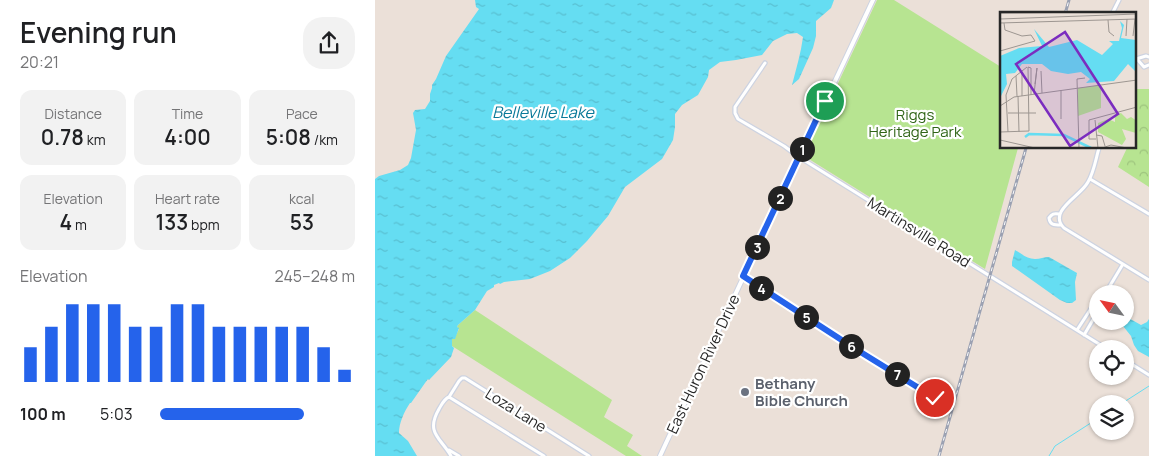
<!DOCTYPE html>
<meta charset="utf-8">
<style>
:root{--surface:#fff;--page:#f2f2f2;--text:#202124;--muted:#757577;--accent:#2563eb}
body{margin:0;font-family:Manrope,sans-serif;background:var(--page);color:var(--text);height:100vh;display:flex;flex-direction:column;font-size:19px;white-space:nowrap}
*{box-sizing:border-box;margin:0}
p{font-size:16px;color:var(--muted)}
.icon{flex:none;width:28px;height:28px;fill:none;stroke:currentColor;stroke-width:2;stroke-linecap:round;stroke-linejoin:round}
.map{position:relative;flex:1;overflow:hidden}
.details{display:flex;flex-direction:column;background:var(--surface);width:375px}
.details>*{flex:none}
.needle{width:32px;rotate:303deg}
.tools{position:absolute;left:714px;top:285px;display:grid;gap:10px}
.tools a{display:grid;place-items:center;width:45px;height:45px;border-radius:50%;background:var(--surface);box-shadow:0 1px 4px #0004;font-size:25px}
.pin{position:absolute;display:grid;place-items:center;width:42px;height:42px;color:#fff;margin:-21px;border:2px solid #fff;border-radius:50%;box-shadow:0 1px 5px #0007}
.km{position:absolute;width:25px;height:25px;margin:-12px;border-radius:50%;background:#222;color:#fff;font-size:14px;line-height:25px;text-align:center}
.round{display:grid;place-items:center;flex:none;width:52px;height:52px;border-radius:20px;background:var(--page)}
.head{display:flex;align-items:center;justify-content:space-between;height:85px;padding:0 20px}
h1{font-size:28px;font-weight:600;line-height:38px}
.stats{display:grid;grid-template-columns:repeat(3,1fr);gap:8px;height:85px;padding:5px 20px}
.stats div{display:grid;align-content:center;border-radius:12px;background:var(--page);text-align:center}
.stats b{font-size:21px;font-weight:600}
.stats small{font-size:14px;font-weight:400}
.stats p{font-size:14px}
.chart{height:140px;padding:10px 20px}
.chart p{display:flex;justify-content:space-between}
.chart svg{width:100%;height:90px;margin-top:5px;stroke:var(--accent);stroke-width:6}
ul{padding:0 20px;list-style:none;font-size:16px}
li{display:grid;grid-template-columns:80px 60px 1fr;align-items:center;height:38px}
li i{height:12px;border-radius:6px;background:var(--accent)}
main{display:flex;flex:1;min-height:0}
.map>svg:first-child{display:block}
.forest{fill:url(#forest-crowns)}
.park{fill:#b7e491}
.water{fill:url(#water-ripples)}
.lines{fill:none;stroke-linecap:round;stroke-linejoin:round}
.stream{stroke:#65ddf2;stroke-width:1}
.minor-casing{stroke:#cdd3e1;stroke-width:5.5}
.secondary-casing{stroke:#cdd3e1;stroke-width:6}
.minor{stroke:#fff;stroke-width:3}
.secondary{stroke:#fff;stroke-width:4}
.rail-casing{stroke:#9ba1b2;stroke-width:3}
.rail{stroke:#fff;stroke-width:1;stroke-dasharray:4;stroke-linecap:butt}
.route-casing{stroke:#fff;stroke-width:10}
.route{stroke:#2563eb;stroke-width:6}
.worship-dot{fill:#6b7280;stroke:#fff;stroke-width:2}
.labels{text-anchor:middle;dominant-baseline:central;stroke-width:4.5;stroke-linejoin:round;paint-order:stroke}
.park-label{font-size:15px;fill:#306517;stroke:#fff}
.street-label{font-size:15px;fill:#272727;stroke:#fff}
.worship-label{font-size:15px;font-weight:bold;fill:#5b616d;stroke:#fff;text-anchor:start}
.water-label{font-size:16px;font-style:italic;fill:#097999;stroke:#fff}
.inset-river{fill:none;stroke:#65ddf2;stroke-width:2.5}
.inset-road{fill:none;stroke:#9d9691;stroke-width:1}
.view{fill:#7b2cbf;fill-opacity:0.15;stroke:#7b2cbf;stroke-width:2.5}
.inset-edge{fill:none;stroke:#272727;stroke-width:2.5}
</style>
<main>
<section class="details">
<div class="head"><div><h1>Evening run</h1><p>20:21</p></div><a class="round"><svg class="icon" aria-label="share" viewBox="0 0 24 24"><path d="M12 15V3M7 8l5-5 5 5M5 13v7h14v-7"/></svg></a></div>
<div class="stats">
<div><p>Distance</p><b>0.78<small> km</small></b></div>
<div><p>Time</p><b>4:00</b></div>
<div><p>Pace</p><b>5:08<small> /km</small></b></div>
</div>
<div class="stats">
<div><p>Elevation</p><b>4<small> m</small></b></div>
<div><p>Heart rate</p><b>133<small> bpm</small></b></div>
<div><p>kcal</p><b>53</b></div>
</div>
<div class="chart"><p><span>Elevation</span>245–248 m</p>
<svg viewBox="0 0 160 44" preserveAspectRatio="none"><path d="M5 44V27M15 44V17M25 44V6M35 44V6M45 44V6M55 44V17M65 44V17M75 44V6M85 44V6M95 44V17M105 44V17M115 44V17M125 44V17M135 44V17M145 44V27M155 44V38"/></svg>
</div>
<ul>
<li><b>100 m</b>5:03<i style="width:74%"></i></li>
</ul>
</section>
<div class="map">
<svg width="774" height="456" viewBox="0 0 774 456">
<defs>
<pattern id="forest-crowns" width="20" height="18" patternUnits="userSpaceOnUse" patternTransform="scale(1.25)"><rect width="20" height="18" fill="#b7e491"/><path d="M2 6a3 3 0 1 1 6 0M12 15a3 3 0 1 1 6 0" fill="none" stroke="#9dc47d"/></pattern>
<pattern id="water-ripples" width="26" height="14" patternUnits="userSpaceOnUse" patternTransform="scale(1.25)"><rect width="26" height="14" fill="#65ddf2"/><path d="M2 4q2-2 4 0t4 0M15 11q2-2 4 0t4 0" fill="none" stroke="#58bed0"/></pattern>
</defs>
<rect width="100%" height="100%" fill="#ebe0d8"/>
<path class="forest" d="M 760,89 L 774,89 L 774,187 L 743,167 L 752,148 L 760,148 Z"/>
<path class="park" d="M 502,0 L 519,0 L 626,67 L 626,148 L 643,148 L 610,269 L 429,156 Z
M 100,310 L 237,400 L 229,417 L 258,435 L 252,446 L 267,456 L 251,456 L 77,346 L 77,338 L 79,339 L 84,329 L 82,327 L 83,325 Z"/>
<path class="water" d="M 100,0 L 459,0 L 456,8 L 441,21 L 441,36 L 438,48 L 424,79 L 417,85 C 421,69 426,53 428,37 L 422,33 L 412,34 L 398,41 L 387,55 L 361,60 L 345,62 L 334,70 L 333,77 L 323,95 L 307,105 L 300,114 L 300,127 L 298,140 L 287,159 L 250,187 L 233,216 L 212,241 L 195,258 L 175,271 L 155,279 L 129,282 L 125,284 L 124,283 L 119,285 L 119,287 L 112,291 L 100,310 L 83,325 L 82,327 L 84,328 L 80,339 L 77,339 L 77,346 L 79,348 L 76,357 L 54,380 L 53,379 L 50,383 L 36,403 L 35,403 C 29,412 24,423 24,433 L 33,441 L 42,456 L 0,456 L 0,179 L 4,176 L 25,170 L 33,165 L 36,158 L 41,130 L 38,113 L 40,110 L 50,109 L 55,101 L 55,94 L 57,88 L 57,85 L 61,79 L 71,56 L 104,9 L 101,7 Z
M 640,250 C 647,254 652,259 660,259 C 665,259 669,257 674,257 L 702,273 L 700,282 L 701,300 L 697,303 L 692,303 L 685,300 L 637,266 L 637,262 Z
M 750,316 L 766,325 L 772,322 L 774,319 L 774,357 L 763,351 L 759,345 L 756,336 L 744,321 L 750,321 Z"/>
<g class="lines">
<path class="stream" d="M 746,404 L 774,386
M 674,456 L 680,446 L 722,419"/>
<defs>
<path id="minor" d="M 737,14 L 744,0
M 761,59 L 771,56 L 774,57
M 762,59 L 769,67 L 774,65
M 390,63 L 360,107 L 360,113 L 363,119 L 409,146 L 424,157 L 732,349
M 724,148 C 721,158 719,172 713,182 C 706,196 672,211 689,228 L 774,280
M 715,179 L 774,214
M 684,214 C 679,213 677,214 674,218 C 675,225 679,225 686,225
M 368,276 L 560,398
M 730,294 L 748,264
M 702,330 L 717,307 L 722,302
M 709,335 L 722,313
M 750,360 L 774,375
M 74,397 L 169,456
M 74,450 L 84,456
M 76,456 C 66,438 50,433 64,409 C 67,404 69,399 74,397 L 84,381 L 87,378 L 90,378 L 214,456"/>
<path id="secondary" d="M 285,456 L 408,192 L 498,0"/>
</defs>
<use href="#minor" class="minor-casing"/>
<use href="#secondary" class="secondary-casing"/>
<use href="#minor" class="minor"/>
<use href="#secondary" class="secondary"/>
<defs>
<path id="rail" d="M 690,14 L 694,0
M 564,456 L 651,148"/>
</defs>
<use href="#rail" class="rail-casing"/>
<use href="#rail" class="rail"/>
</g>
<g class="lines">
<defs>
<path id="route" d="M 450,101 L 368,276 L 479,348 L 560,398"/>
</defs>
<use href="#route" class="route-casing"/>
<use href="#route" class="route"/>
</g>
<circle class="worship-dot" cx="370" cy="392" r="5"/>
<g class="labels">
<g class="park-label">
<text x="540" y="114">Riggs<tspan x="540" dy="17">Heritage Park</tspan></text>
</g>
<g class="street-label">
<text transform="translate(544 232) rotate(32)">Martinsville Road</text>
<text transform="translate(328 364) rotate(-65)">East Huron River Drive</text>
<text transform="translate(141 410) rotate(32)">Loza Lane</text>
</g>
<g class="worship-label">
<text x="380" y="383">Bethany<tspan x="380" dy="17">Bible Church</tspan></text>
</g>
<g class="water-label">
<text x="168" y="112">Belleville Lake</text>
</g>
</g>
<g transform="translate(625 12)">
<rect width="136" height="136" fill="#ebe0d8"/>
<path d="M 121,101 L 127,107 L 131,105 L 137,109 L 136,121 L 122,117 L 126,127 L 122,133 L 98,120 L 98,111 L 108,107 L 115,110 L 115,103 Z" fill="#b7e491"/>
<path d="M 101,73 L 101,96 L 78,104 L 78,76 Z" fill="#b7e491"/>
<path d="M 120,9 L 124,13 L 121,26 L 136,28 L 136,60 L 128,52 L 114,69 L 86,71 L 90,67 L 81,60 L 68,62 L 51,59 L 42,52 L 22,52 L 15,61 L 6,62 L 7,72 L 0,86 L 0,44 L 19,36 L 42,34 L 34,17 L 49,35 L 77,28 L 102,43 L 113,32 L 109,29 L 119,29 L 122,16 Z" fill="#65ddf2"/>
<path class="inset-river" d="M 25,125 L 29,122 L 64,123 L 91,136"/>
<path class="inset-road" d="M 0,1 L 107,0M 0,7 L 137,2M 108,8 L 109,20 L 114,24M 0,11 L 137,7M 126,24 L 127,7M 133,24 L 135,7M 0,39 L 35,29 L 31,23 L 22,24 L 5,18 L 4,11M 28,55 L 31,56 L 31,83M 41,59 L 42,81M 22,60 L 22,84M 16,64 L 17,84M 61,78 L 61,107M 34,82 L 37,56 L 35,72M 18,84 L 19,120M 0,94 L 14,85 L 137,68M 8,101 L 36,101M 95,108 L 98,136M 0,120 L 29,119 L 28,55M 8,120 L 6,83 L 12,67 L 27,55M 96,123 L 102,124 L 105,134M 96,127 L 89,127 L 89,108 L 137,95M 0,128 L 35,136M 79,136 L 77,67 L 85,66M 102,136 L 111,133 L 127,136"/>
<path class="view" d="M 65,20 L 118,102 L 70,134 L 16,52 Z"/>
<rect width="136" height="136" class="inset-edge"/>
</g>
</svg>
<div class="tools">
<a><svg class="needle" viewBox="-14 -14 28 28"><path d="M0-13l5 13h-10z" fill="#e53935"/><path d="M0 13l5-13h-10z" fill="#757577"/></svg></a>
<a><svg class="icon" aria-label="locate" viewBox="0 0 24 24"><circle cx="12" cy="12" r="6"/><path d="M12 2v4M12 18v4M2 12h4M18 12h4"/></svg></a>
<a><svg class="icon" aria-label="layers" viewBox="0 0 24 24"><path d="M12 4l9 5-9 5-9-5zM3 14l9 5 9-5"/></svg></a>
</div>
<div class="pin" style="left:450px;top:101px;background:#1e9e55"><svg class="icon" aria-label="arrive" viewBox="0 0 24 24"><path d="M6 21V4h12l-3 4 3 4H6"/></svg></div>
<div class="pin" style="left:560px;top:398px;background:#d93025"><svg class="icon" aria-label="check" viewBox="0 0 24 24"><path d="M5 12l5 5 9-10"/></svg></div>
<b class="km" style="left:427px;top:149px">1</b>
<b class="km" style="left:405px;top:198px">2</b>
<b class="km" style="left:382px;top:247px">3</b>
<b class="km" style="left:386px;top:288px">4</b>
<b class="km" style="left:431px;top:317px">5</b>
<b class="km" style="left:476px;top:346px">6</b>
<b class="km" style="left:522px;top:374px">7</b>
</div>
</main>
